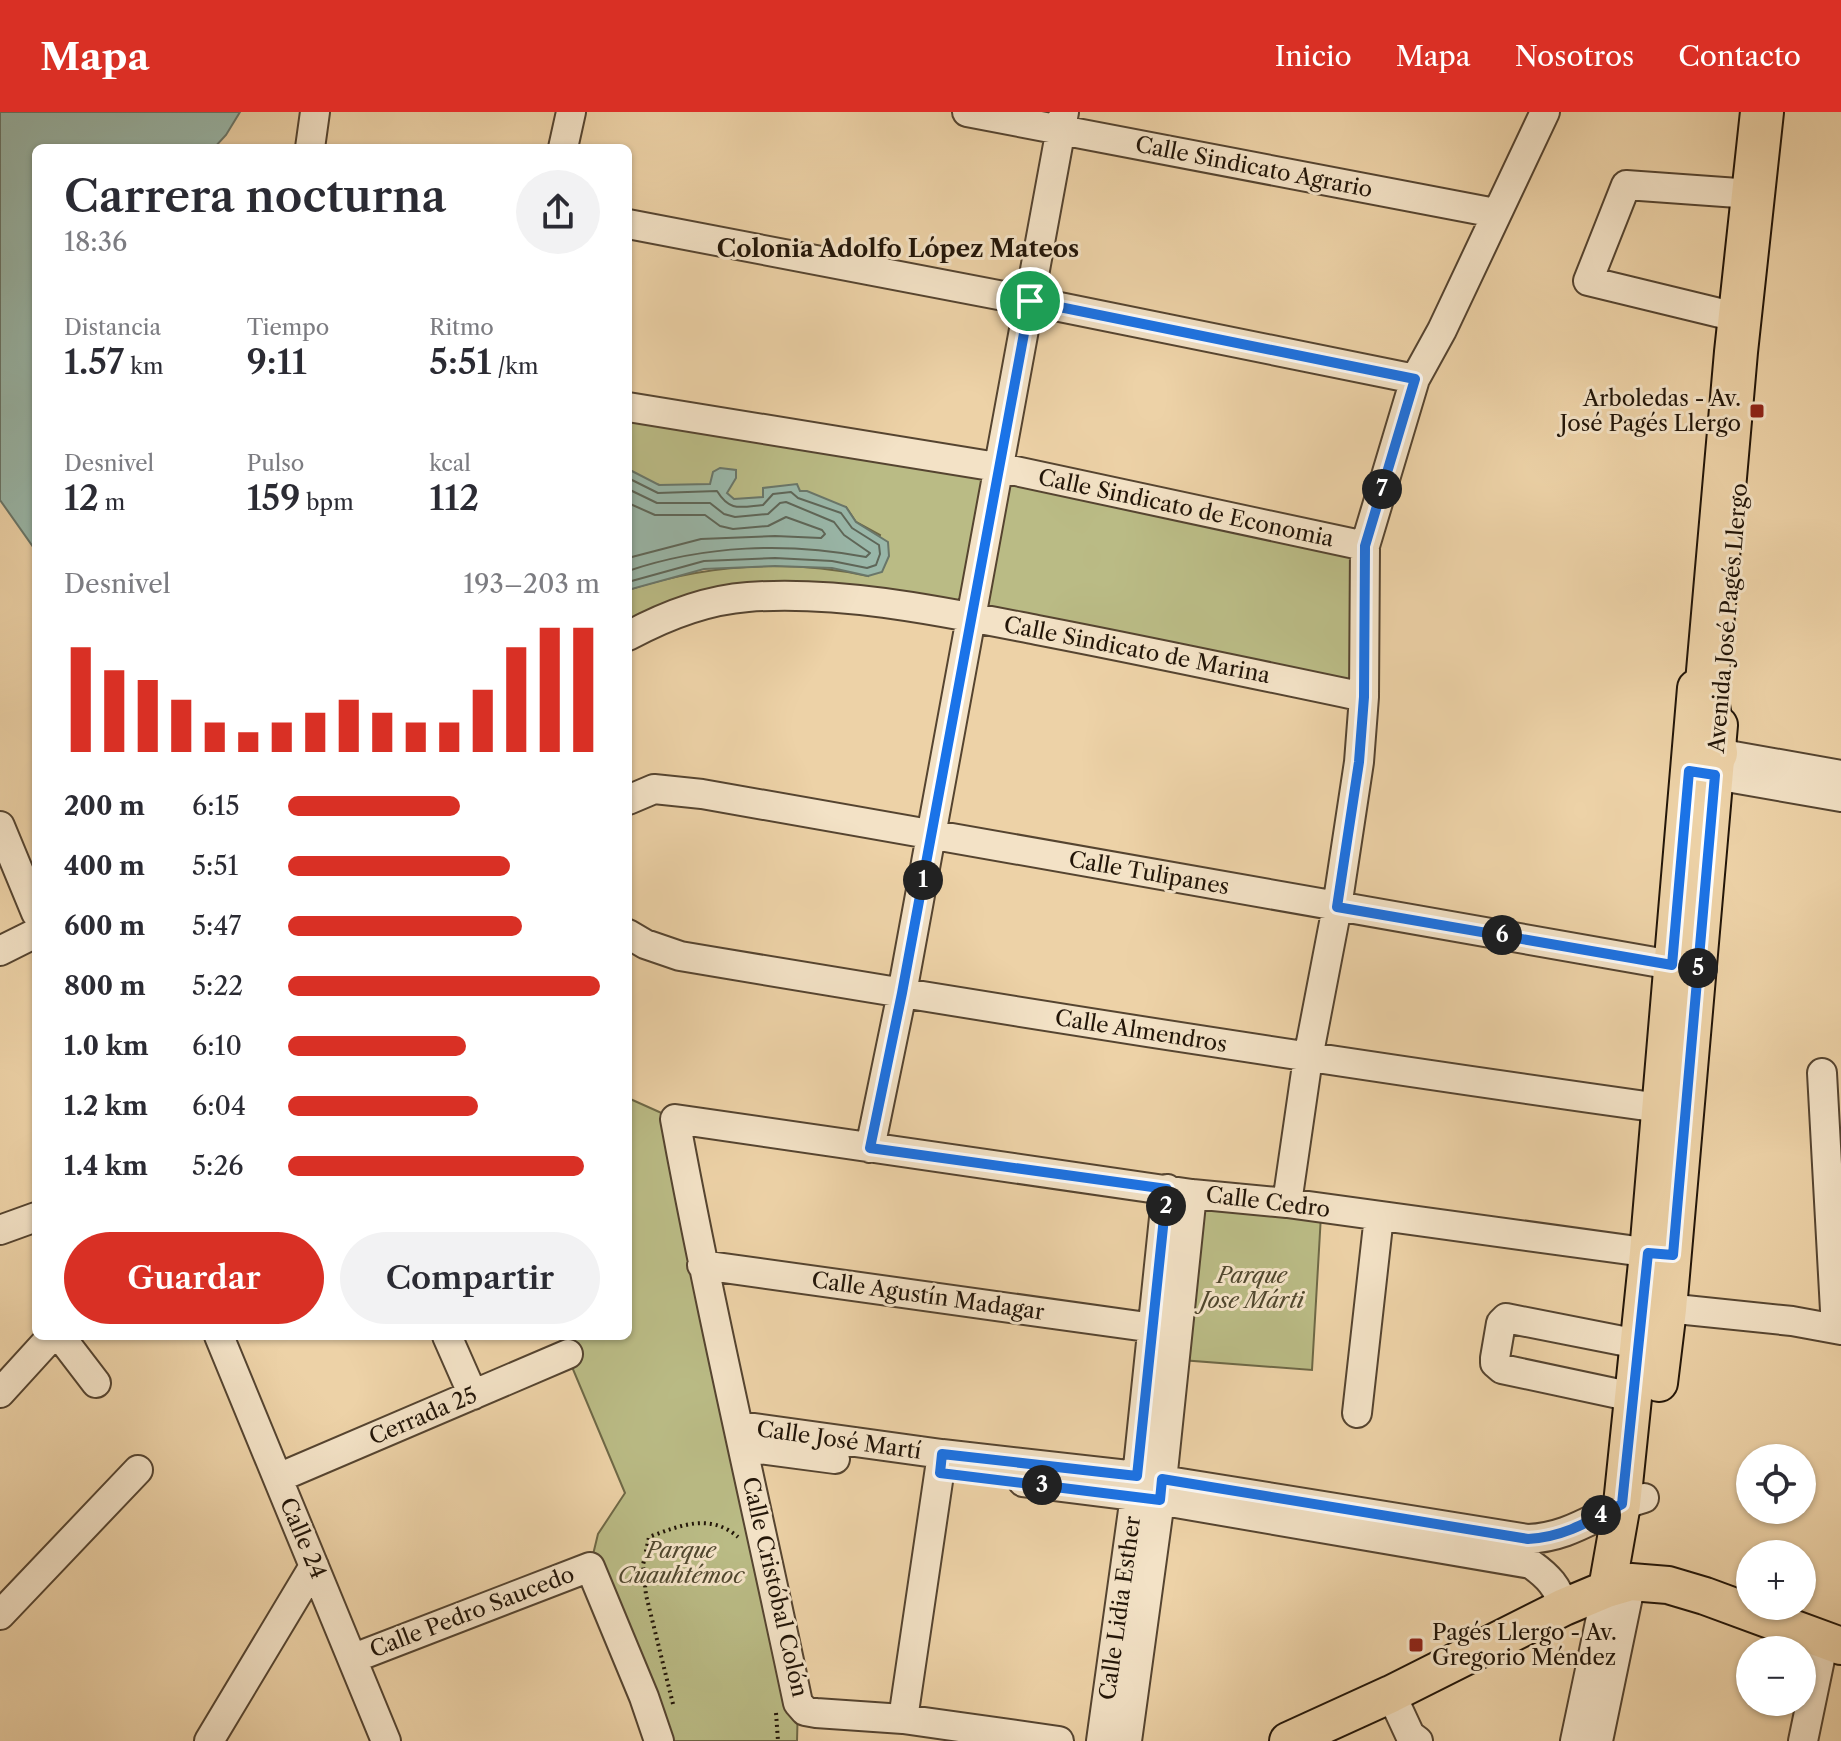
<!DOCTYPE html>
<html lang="es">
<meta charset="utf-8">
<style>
:root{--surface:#fff;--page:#f2f2f3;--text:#2b2b33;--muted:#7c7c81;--accent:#d93025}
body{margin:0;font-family:"Libre Caslon Text",serif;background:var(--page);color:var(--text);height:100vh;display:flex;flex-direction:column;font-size:30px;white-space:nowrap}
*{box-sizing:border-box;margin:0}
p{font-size:26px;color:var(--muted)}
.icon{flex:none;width:44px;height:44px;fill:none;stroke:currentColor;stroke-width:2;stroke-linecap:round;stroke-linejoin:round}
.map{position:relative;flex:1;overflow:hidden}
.side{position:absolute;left:32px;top:32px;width:600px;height:1196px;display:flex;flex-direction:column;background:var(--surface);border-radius:12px;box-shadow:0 2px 6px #0004}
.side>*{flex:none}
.tools{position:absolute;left:1736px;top:1332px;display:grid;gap:16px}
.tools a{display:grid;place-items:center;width:80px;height:80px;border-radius:50%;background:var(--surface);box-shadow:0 2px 6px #0004;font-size:40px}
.pin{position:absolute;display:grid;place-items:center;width:68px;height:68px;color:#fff;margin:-34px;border:4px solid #fff;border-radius:50%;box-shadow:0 2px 8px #0007}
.km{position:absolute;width:40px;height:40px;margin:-20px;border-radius:50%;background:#222;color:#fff;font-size:22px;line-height:40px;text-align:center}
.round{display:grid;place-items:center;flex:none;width:84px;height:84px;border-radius:42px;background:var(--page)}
.headline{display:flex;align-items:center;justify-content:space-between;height:136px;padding:0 32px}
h1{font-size:44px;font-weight:600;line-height:60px}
.metrics{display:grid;grid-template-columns:repeat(3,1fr);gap:12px;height:136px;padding:8px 32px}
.metrics div{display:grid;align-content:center}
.metrics b{font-size:34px;font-weight:600}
.metrics small{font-size:22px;font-weight:400}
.metrics p{font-size:22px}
.chart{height:224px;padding:16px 32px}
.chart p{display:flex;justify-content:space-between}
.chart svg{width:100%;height:144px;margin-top:8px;stroke:var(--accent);stroke-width:6}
.button{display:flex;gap:16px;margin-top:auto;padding:16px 32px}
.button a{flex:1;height:92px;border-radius:48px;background:var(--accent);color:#fff;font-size:32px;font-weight:600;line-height:92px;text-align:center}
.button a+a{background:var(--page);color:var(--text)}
ul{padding:0 32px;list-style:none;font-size:26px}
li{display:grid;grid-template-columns:128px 96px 1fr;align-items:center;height:60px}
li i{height:20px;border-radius:10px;background:var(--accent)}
header{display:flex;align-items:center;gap:48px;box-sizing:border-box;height:112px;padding:0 40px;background:var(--accent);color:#fff}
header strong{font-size:38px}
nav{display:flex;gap:44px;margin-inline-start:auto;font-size:28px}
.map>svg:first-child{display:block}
.green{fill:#babb85;stroke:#6e6846;stroke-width:2}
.water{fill:#99b7a9;stroke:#697669;stroke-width:2}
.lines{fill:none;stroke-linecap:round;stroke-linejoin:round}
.shore{stroke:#5e6658;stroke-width:2}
.minor-casing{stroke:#554430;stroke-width:32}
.major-casing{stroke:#221508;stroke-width:40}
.highway-casing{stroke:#221508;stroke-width:46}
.path{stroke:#221508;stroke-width:4;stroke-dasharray:2 4;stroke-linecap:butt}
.minor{stroke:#f3e2c6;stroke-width:28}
.major{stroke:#edd2a7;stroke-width:36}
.highway{stroke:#edd2a7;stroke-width:42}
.route-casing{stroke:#fff;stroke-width:16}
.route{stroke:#1a73e8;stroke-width:10}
.poi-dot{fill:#8f2418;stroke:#f3e2c6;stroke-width:3}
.labels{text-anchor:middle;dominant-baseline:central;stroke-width:6;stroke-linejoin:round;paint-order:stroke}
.street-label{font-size:22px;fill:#221508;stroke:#f3e2c6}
.poi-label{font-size:22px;fill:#221508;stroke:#f3e2c6;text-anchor:end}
.park-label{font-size:22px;font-style:italic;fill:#50472e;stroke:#f3e2c6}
.neighbourhood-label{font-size:24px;font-weight:bold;fill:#221508;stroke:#f3e2c6}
</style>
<header>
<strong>Mapa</strong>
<nav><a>Inicio</a><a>Mapa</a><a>Nosotros</a><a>Contacto</a></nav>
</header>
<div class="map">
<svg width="1841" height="1629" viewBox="0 0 1841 1629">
<rect width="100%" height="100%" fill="#edd2a7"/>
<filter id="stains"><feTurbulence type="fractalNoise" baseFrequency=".0025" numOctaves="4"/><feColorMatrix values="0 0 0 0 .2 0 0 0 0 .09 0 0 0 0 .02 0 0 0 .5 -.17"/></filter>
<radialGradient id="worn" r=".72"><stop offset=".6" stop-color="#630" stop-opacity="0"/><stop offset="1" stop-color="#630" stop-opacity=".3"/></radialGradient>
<path class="green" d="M 628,295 L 1365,434 L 1364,585 L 777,484 L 628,524 L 628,478 C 707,452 787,447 868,464 L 880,423 L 856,410 L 846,395 L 734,387 L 628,367 Z
M 628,986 L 675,1007 L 798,1591 L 797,1629 L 660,1629 L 590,1455 L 598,1422 L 625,1381 L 559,1224 L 628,1224 L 628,1149 L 631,1145 L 628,1134 Z
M 1194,1089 L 1321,1103 L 1312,1258 L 1181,1248 Z"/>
<path class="water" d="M 0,0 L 240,0 L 226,23 L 214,36 L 36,36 L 36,439 L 0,388 Z
M 720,356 L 736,358 L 736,366 L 727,381 L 734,387 L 763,385 L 763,376 L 797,372 L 800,379 L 807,379 L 846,395 L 856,410 L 888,430 L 889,444 L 882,460 L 868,464 L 832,456 L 775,454 L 704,457 L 628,478 L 628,357 L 659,373 L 710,372 L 713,360 Z"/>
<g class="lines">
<path class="shore" d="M 628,366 L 658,381 L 717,379 C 730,400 740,395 763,393 L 773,382 L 791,380 L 798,386 L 841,401 L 852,416 L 879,433 L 880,442 L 876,453 L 867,456 L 832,449 L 775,446 L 704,449 L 628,470
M 628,377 L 657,391 L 710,391 L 724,402 L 735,405 L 768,402 L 780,391 L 786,390 L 834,410 L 844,423 L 870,441 L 866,445 C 787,430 704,433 628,459
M 628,391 L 655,403 L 705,403 L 720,414 L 733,417 L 768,414 L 786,405 L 822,418 L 825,422 L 821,426 L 775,424 L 701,427 L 628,446"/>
<defs>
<path id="minor" d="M 967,0 L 1495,101
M 310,36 L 315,0
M 563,36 L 571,0
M 628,112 L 1030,189 L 1415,267
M 1728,203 L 1588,169 L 1626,73 L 1738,81
M 628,295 L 997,355 L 1365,434
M 628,524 C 665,504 706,488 748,485 C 842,478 945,500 1037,518 C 1146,539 1255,562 1364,585
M 1700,638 L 1841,663
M 1698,660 L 1841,685
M 628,688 L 654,677 L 702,682 L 1672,853
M 0,714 L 36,801
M 628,822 L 645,832 L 680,844 C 1006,899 1332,950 1660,996
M 0,839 L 36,821
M 1822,961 L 1836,1217
M 870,1036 L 902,881 L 1064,0
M 1287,1091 L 1308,946 L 1337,795 L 1359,650 L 1364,585 L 1365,434 L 1415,267 L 1442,218 L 1545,0
M 0,1118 L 36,1105
M 702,1153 L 1154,1216
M 1647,1194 L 1792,1209 L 1841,1218
M 60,1224 L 96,1271
M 219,1224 L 386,1629
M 447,1224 L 473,1283
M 0,1281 L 52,1224
M 1633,1285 L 1502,1257 L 1495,1251 L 1495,1246 L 1501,1211 L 1506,1206 L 1638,1232
M 1357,1301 L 1379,1104
M 740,1314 L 942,1342 L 1137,1364 L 1528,1427 C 1575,1425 1600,1398 1644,1386
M 744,1335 L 835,1347
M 278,1366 L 568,1242
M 1023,1370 L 1135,1384 L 1531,1452 C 1549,1465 1557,1474 1564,1495
M 0,1503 L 138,1358
M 354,1546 L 590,1455 L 644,1585 L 659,1629
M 1391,1582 L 1410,1623 L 1418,1629
M 903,1607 L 942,1342
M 209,1629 L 314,1454
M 1059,1629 L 903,1607 L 816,1601 L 805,1599 L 798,1591 C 757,1396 711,1202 675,1007 L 1192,1082 L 1287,1091 L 1666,1143
M 1101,1629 L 1135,1384 L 1167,1077
M 1127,1629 L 1160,1388 L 1192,1082
M 1575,1629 L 1607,1477
M 1598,1629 L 1631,1470
M 1803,1629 L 1824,1528"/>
<path id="major" d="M 1659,1271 L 1668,1197 L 1719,613
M 1607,1477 L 1622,1392 L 1648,1141 L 1696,576
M 1288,1629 L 1391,1582 L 1564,1495 L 1607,1477 L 1631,1470 L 1668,1473 L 1705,1484 L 1841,1534"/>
<path id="highway" d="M 1716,641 L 1706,582 L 1736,240 L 1762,0"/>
</defs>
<use href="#minor" class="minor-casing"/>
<use href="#major" class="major-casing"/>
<use href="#highway" class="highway-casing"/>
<path class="path" d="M 673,1592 L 646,1483 L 643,1453 L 649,1425 C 681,1413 710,1401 738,1425
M 776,1601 L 778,1629"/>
<use href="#minor" class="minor"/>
<use href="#major" class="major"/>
<use href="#highway" class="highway"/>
</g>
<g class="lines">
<defs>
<path id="route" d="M 1030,189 L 1415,267 L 1365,434 L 1364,585 L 1359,650 L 1337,795 L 1672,853 L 1689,659 L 1715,663 L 1673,1143 L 1648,1141 L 1622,1392 C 1590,1409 1564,1425 1528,1427 L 1162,1367 L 1160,1388 L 940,1361 L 942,1342 L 1137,1364 L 1167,1077 L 870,1036 L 902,881 Z"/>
</defs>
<use href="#route" class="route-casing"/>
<use href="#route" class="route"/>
</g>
<g class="poi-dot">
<rect x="1749" y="291" width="16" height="16" rx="4"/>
<rect x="1408" y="1525" width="16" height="16" rx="4"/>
</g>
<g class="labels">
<g class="street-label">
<text transform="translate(1254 55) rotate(11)">Calle Sindicato Agrario</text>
<text transform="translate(1186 396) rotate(12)">Calle Sindicato de Economia</text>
<text transform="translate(1728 506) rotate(-85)">Avenida José Pagés Llergo</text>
<text transform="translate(1137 538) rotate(11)">Calle Sindicato de Marina</text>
<text transform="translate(1149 761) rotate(10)">Calle Tulipanes</text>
<text transform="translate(1141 919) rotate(9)">Calle Almendros</text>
<text transform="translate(1268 1090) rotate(7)">Calle Cedro</text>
<text transform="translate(928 1184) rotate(8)">Calle Agustín Madagar</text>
<text transform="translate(423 1304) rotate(-23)">Cerrada 25</text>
<text transform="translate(839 1328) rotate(8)">Calle José Martí</text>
<text transform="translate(303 1426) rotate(67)">Calle 24</text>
<text transform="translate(775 1475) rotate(77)">Calle Cristóbal Colón</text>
<text transform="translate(1120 1496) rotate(-82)">Calle Lidia Esther</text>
<text transform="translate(472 1500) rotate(-21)">Calle Pedro Saucedo</text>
</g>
<g class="poi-label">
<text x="1741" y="286">Arboledas - Av.<tspan x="1741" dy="25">José Pagés Llergo</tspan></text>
<text x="1432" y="1520" text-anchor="start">Pagés Llergo - Av.<tspan x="1432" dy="25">Gregorio Méndez</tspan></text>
</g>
<g class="park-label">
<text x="1252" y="1163">Parque<tspan x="1252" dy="25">Jose Márti</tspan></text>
<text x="681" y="1438">Parque<tspan x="681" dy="25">Cuauhtémoc</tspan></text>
</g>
<g class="neighbourhood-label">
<text x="898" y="136">Colonia Adolfo López Mateos</text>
</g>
</g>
<rect width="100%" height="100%" filter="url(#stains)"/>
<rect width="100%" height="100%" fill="url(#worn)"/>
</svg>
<div class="tools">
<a><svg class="icon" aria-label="locate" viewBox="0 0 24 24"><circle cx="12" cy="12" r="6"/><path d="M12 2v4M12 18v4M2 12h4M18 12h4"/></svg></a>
<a>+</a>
<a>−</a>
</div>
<div class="pin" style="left:1030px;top:189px;background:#1e9e55"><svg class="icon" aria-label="arrive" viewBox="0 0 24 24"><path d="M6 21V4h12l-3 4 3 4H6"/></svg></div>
<b class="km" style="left:923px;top:768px">1</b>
<b class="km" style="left:1166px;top:1094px">2</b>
<b class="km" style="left:1042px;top:1373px">3</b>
<b class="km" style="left:1601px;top:1403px">4</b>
<b class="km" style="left:1698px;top:856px">5</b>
<b class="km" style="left:1502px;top:823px">6</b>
<b class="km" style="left:1382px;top:377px">7</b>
<section class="side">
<div class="headline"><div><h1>Carrera nocturna</h1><p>18:36</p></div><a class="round"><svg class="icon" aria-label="share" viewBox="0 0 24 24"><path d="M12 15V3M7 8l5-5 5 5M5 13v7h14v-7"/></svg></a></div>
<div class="metrics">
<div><p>Distancia</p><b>1.57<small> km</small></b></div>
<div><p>Tiempo</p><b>9:11</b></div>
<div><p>Ritmo</p><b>5:51<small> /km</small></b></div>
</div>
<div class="metrics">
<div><p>Desnivel</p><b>12<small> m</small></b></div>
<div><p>Pulso</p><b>159<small> bpm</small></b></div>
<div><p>kcal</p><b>112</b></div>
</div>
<div class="chart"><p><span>Desnivel</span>193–203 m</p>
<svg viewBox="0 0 160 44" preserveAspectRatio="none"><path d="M5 44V12M15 44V19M25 44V22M35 44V28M45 44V35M55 44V38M65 44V35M75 44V32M85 44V28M95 44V32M105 44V35M115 44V35M125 44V25M135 44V12M145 44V6M155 44V6"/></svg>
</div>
<ul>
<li><b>200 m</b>6:15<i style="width:55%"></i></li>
<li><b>400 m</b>5:51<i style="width:71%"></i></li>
<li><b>600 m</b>5:47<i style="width:75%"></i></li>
<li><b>800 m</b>5:22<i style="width:100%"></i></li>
<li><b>1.0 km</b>6:10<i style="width:57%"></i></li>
<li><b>1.2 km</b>6:04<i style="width:61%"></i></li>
<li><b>1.4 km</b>5:26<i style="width:95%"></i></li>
</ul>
<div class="button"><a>Guardar</a><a>Compartir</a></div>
</section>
</div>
